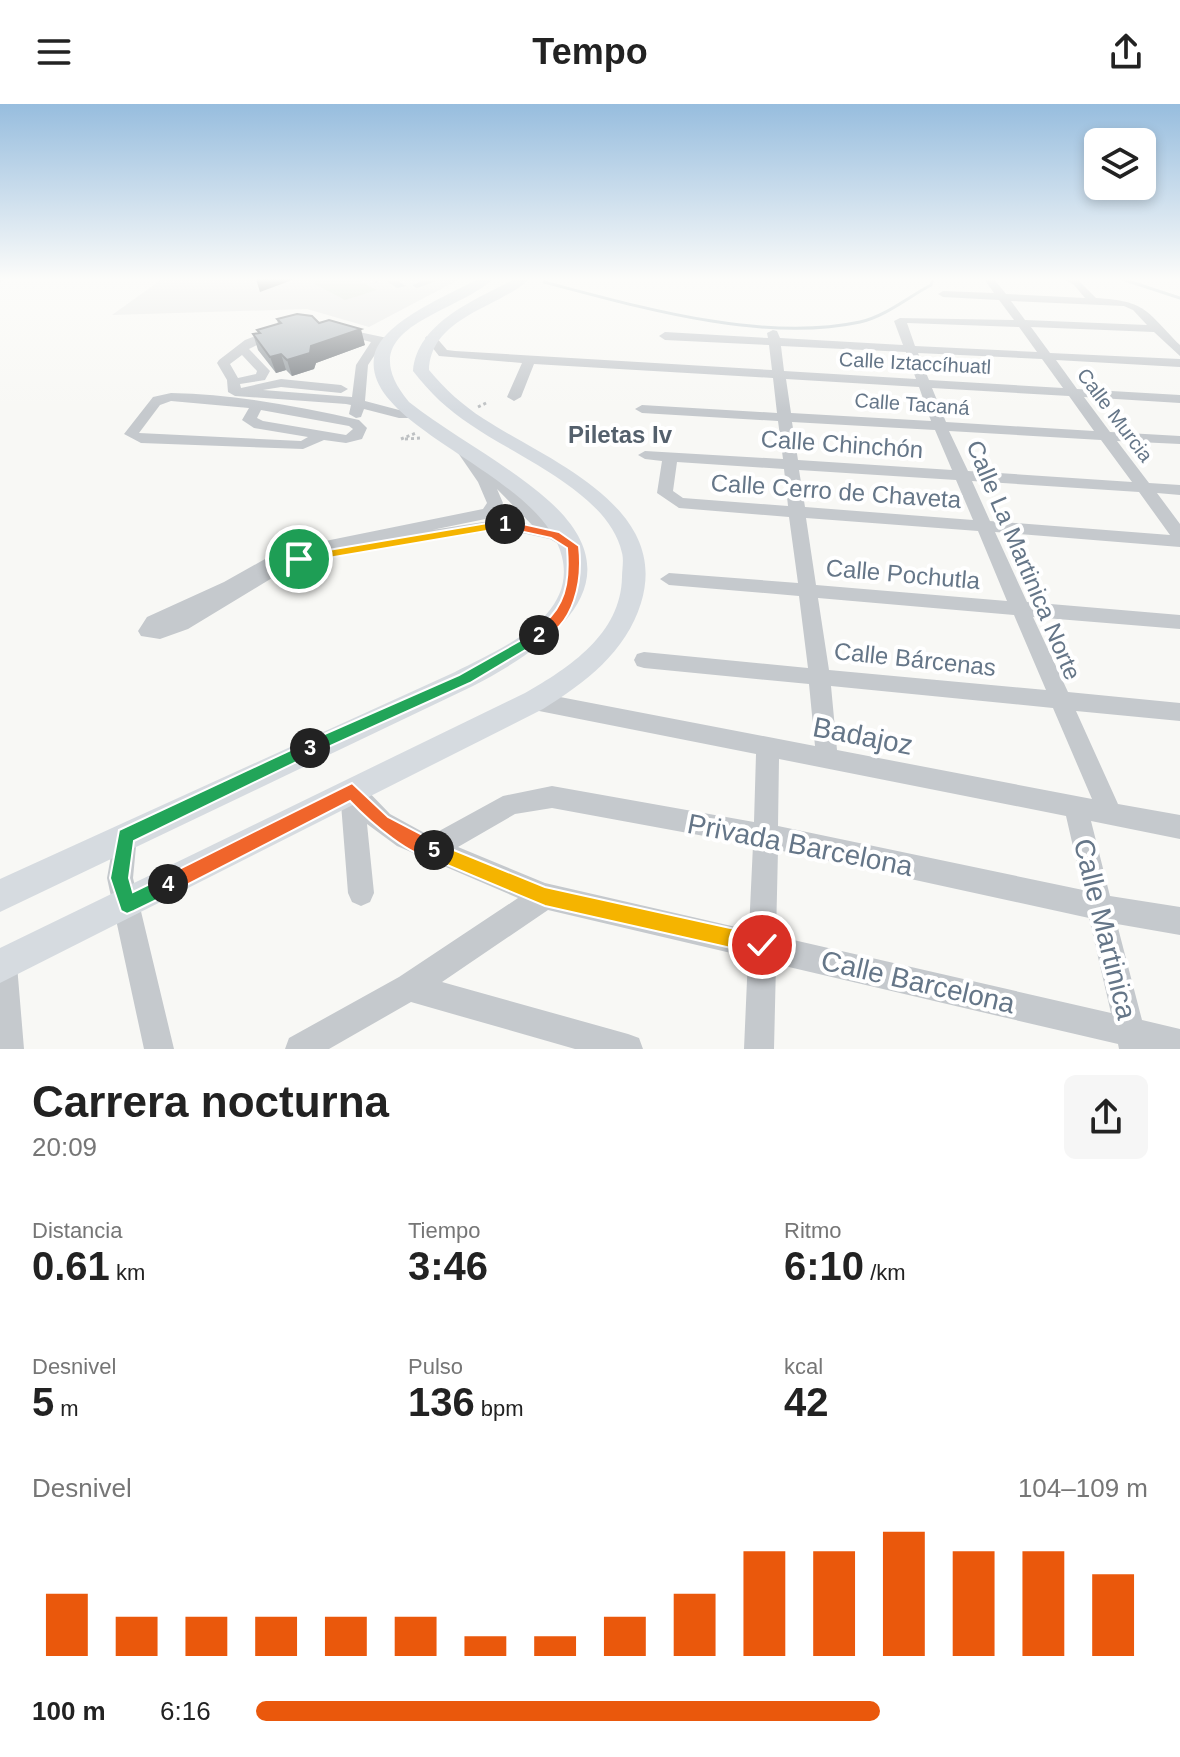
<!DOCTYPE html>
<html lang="es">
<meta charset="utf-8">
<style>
:root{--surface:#fff;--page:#f6f6f6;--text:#222;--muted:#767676;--accent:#ea580c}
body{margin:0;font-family:Helvetica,sans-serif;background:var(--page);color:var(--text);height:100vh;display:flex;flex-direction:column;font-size:30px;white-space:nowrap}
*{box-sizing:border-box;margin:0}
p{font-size:26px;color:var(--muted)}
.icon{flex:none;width:44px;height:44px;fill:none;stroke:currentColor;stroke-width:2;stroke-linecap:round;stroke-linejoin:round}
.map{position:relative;height:945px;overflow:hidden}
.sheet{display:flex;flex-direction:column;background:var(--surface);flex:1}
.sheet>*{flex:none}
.tools{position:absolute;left:1084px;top:24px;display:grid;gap:16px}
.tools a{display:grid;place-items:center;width:72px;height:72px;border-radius:12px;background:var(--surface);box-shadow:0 4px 12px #0003;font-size:40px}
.pin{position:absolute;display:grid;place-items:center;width:68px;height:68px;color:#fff;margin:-34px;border:4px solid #fff;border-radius:50%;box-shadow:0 2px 8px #0007}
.km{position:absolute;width:40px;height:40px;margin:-20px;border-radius:50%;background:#222;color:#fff;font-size:22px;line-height:40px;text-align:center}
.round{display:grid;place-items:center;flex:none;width:84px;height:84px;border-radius:12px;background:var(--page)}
.overview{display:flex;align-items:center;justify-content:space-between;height:136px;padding:0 32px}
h1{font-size:44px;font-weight:700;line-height:60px}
.figures{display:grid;grid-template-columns:repeat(3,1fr);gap:12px;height:136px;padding:8px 32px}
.figures div{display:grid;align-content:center}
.figures b{font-size:40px;font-weight:700}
.figures small{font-size:22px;font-weight:400}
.figures p{font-size:22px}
.chart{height:224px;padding:16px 32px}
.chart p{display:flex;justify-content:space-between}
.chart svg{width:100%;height:144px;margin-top:8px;stroke:var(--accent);stroke-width:6}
ul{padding:0 32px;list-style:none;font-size:26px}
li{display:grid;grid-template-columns:128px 96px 1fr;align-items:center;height:60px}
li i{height:20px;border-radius:10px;background:var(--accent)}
header{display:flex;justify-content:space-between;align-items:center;height:104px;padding:0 32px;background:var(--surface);font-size:36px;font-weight:700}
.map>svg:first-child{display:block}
.built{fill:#e6e7e6}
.green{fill:#d9e0d6}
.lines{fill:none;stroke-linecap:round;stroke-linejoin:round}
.stream{stroke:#bfcacf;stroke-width:3}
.path-far1{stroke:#bec1c3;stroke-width:2;stroke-dasharray:3 3;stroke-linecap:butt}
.path{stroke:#bec1c3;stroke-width:3;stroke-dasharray:3 3;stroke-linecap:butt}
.minor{fill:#c5c9cd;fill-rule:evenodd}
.major{fill:#d6dbe0;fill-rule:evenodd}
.wall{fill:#969da2}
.shaded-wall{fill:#7a7f84}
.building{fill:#aeb6bc;stroke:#7a7f84;stroke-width:2}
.split-1{fill:#f5b400;stroke:#fff;stroke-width:2}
.split-2{fill:#f0652b;stroke:#fff;stroke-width:2}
.split-3{fill:#22a559;stroke:#fff;stroke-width:2}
.split-4{fill:#22a559;stroke:#fff;stroke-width:2}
.split-5{fill:#f0652b;stroke:#fff;stroke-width:2}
.split-6{fill:#f5b400;stroke:#fff;stroke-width:2}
.labels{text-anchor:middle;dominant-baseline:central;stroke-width:8;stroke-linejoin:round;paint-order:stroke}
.far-street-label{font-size:20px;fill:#657688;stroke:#fff}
.far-quarter-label{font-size:24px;font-weight:bold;fill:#54606c;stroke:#fff}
.street-label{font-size:24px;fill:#657688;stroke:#fff}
.near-street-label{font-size:28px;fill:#657688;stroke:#fff}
</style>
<header><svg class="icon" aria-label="menu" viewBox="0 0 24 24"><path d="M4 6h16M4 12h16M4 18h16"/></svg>Tempo<svg class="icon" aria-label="share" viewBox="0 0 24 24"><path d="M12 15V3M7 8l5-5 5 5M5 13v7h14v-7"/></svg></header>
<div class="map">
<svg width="1180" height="945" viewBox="0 0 1180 945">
<rect width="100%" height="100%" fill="#f8f8f5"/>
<path class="built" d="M 162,175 L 460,175 L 369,223 L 307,205 L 112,211 Z"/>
<path class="green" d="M 322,175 L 356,175 L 377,186 L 345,196 L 311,178 Z"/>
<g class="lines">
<path class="stream" d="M 1122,175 L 1180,194
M 544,178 C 639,203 762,239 860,218 C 886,212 908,193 931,181 L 933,175"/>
<path class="path-far1" d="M 370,175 L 377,178"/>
<path class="path" d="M 478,303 L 488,298
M 401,335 L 416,329
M 405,335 L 421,334"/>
<path class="minor" d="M 0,175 L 6,175 L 0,178 Z
M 383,175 L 395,175 L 406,182 L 397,184 Z
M 427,175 L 443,175 L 417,184 L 412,181 Z
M 984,175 L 994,175 L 1006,190 L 1085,194 L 1074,181 L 1064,175 L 1077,175 L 1096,194 C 1147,197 1146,207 1180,241 L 1180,252 L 1154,228 L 1031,223 L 1050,249 L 1180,255 L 1180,263 L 1056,256 L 1077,285 L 1180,291 L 1180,299 L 1084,293 L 1110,328 L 1180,332 L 1180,340 L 1117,337 L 1149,379 L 1180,381 L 1180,391 L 1157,389 L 1180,420 L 1180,443 L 995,428 L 1027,498 L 1180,511 L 1180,525 L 1033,513 L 1068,588 L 1180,599 L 1180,617 L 1076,607 L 1118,700 L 1180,711 L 1180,735 L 1091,717 L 1110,792 L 1180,803 L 1180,831 L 1117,820 L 1142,916 L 1180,925 L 1180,945 L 1119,945 L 1118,940 L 776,860 L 774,945 L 744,945 L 748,853 L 548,806 L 442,878 L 628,930 L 639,934 L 643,945 L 575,945 L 411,898 L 329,945 L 285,945 L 289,934 L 399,873 L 518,794 L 397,742 L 367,720 L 374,789 L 370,798 L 361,802 L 352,798 L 348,789 L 340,687 L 344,679 L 352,676 L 360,679 L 390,710 L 430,732 L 503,692 L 552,682 L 754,718 L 756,650 L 534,606 L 526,603 L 523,597 L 526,591 L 534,588 L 815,642 L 809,580 L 644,564 L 637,562 L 634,556 L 637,550 L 644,548 L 808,564 L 799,492 L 669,481 L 660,475 L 669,469 L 798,479 L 789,413 L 679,404 L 657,389 L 662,357 L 645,355 L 638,351 L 645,347 L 783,355 L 778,317 L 642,309 L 635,305 L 642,301 L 777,309 L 773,274 L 534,260 L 521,293 L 514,297 L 507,293 L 522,259 L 439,252 L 425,234 L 427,232 L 435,232 L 447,246 L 455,247 L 772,266 L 769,241 L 665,236 L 659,232 L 665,228 L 768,234 L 767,229 L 773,226 L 777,227 L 780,234 L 903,241 L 894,217 L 900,214 L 1014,216 L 999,196 L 943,193 L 938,190 L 943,187 L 994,189 ZM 1011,197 L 1124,202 L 1133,206 L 1147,221 L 1025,216 ZM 907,219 L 1019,223 L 1037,248 L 915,242 ZM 781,242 L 906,248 L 916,275 L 784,267 ZM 918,249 L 1042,255 L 1063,284 L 929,276 ZM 786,275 L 919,283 L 931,317 L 791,309 ZM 932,284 L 1069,292 L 1094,327 L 946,318 ZM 792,318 L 935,326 L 952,366 L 798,356 ZM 949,327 L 1101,336 L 1132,378 L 968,367 ZM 677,358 L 784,365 L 788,402 L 683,394 L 673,387 ZM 799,366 L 956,376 L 973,416 L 805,403 ZM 972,377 L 1139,388 L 1170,431 L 990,417 ZM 806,414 L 978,427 L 1007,497 L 816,481 ZM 818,494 L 1014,511 L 1046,586 L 829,566 ZM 831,582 L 1053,604 L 1092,695 L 837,646 ZM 779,655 L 1066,712 L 1083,786 L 778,722 ZM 552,704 L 753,741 L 749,826 L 545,779 L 458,743 L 515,710 ZM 778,746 L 1089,814 L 1111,909 L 776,832 Z
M 340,224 L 392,235 L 392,241 L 382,240 L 368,261 L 365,297 L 399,306 L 422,308 L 422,314 L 399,314 L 364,305 L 361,313 L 356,314 L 349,310 L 351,301 L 346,300 L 235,292 L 228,288 L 227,276 L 217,259 L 219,256 L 245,236 L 276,224 L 280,225 L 280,229 L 249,245 L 270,267 L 265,276 L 240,280 L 241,284 L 281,275 L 341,281 L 348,285 L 341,289 L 281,283 L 263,286 L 352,293 L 356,261 L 371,238 L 336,229 L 336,225 ZM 242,251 L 257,267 L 256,270 L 238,274 L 230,260 Z
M 171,289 C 234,290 298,302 359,316 L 367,324 L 362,335 L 346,339 L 324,336 L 303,345 L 141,339 L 124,330 L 153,293 ZM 171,297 L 249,304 L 242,316 L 254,324 L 308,333 L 301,337 L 139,329 L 160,301 ZM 261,306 L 349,322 L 353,325 L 346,331 L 263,317 L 257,314 Z
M 463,342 L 468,343 L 483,363 L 494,362 C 513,385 534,410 559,426 C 566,431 574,434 580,441 L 577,445 L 571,447 L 550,435 L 503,425 L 320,455 L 277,471 L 188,525 L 160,535 L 141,532 L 138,527 L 147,513 L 224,478 L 281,446 L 483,405 L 487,399 L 478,378 L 456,346 ZM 497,385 L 532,421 L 503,415 L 432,426 L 495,413 L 503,399 Z
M 125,720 L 134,724 L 137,732 L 133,774 L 174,945 L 144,945 L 107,774 L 116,724 Z
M 3,847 L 13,851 L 17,861 L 24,945 L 0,945 L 0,848 Z"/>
<path class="major" d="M 478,175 L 493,175 C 453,212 347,223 409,298 C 454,333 506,359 549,397 C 642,480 546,544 473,582 L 0,808 L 0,775 L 455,568 C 498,546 577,514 562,453 C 543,370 364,325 374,254 C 378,219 451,190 478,175 Z
M 515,175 L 530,175 C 498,204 431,213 429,266 C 445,285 462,301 484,315 C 547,356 671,402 641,499 C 626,548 585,579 543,605 L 0,879 L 0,844 L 525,589 C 569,564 621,530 622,473 C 622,466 624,456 622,449 C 609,389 517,353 471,321 C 448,306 430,289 413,267 C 417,218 477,195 515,175 Z"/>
</g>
<path class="wall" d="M 277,215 L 319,219 L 365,241 L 316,259 L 314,265 L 292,272 L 286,266 L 276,269 L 258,246 L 253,230 L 258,229 L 257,226 L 278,220 Z"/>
<path class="shaded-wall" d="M 256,175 L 295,175 L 260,188 Z
M 361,225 L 365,241 L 316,259 L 314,265 L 292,272 L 287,256 L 311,242 Z
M 281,250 L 286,266 L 276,269 L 270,253 Z"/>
<path class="building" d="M 297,210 L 312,212 L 319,219 L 329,216 L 361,225 L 311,242 L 310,249 L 287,256 L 281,250 L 270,253 L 253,230 L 260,229 L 257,226 L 281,219 L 277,215 Z"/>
<linearGradient id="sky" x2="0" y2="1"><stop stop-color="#97bdde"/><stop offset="0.57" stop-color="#fcfcfa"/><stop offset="1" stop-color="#fcfcfa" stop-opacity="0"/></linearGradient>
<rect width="1180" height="307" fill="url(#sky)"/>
<path class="split-1" d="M 505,416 L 511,420 L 510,423 L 299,459 L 292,455 L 299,451 Z"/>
<path class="split-2" d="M 505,416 L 559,428 L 579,442 C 583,476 575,522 539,536 L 532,531 C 538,524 545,519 551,512 C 568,493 569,469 567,444 L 551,434 L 501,423 L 499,420 Z"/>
<path class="split-3" d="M 539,526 L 546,531 L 544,535 L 470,579 L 315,649 L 304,649 L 304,639 L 459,571 Z"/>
<path class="split-4" d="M 310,637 L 318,644 L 315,649 L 134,737 L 129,774 L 133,788 L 168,771 L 177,780 L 175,787 L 134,807 L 127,810 L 121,807 L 110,774 L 119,726 Z"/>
<path class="split-5" d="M 352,679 L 388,713 L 440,740 L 440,753 C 418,762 365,713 350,697 L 175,787 L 161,787 L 161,774 Z"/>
<path class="split-6" d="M 434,738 L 545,783 L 762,831 L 769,834 L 772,841 L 769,848 L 762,851 L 545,802 L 428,753 L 425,746 Z"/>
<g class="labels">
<g class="far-street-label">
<text transform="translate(915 259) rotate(3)">Calle Iztaccíhuatl</text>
<text transform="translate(912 300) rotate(4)">Calle Tacaná</text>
<text transform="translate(1115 311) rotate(53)">Calle Murcia</text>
</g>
<g class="far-quarter-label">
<text x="620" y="330">Piletas Iv</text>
</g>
<g class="street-label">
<text transform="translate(842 340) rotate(4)">Calle Chinchón</text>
<text transform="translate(836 387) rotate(4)">Calle Cerro de Chaveta</text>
<text transform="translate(1024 456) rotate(67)">Calle La Martinica Norte</text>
<text transform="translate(903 470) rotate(5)">Calle Pochutla</text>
<text transform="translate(915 555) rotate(6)">Calle Bárcenas</text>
</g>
<g class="near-street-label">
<text transform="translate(863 632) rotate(11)">Badajoz</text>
<text transform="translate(800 741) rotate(11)">Privada Barcelona</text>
<text transform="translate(1105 825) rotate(76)">Calle Martinica</text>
<text transform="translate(918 878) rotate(13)">Calle Barcelona</text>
</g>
</g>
</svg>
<div class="tools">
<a><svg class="icon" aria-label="layers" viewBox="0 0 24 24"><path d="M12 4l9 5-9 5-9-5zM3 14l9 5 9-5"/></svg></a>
</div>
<div class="pin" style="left:299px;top:455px;background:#1e9e55"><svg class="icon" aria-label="arrive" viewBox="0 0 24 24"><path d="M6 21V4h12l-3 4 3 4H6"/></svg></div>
<div class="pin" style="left:762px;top:841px;background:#d93025"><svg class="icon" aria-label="check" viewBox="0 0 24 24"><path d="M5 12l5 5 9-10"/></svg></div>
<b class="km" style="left:505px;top:420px">1</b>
<b class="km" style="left:539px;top:531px">2</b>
<b class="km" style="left:310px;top:644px">3</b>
<b class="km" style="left:168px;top:780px">4</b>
<b class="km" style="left:434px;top:746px">5</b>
</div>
<section class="sheet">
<div class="overview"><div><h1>Carrera nocturna</h1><p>20:09</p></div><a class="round"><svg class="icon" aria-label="share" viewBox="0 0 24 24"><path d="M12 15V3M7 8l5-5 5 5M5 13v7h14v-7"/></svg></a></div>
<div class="figures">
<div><p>Distancia</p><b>0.61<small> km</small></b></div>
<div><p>Tiempo</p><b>3:46</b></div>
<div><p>Ritmo</p><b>6:10<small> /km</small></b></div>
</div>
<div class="figures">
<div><p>Desnivel</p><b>5<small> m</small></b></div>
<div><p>Pulso</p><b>136<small> bpm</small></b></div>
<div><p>kcal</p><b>42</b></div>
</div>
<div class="chart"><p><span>Desnivel</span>104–109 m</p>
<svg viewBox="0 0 160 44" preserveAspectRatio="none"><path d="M5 44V25M15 44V32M25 44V32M35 44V32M45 44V32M55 44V32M65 44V38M75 44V38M85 44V32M95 44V25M105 44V12M115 44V12M125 44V6M135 44V12M145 44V12M155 44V19"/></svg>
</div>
<ul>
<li><b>100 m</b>6:16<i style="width:70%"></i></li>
</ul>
</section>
